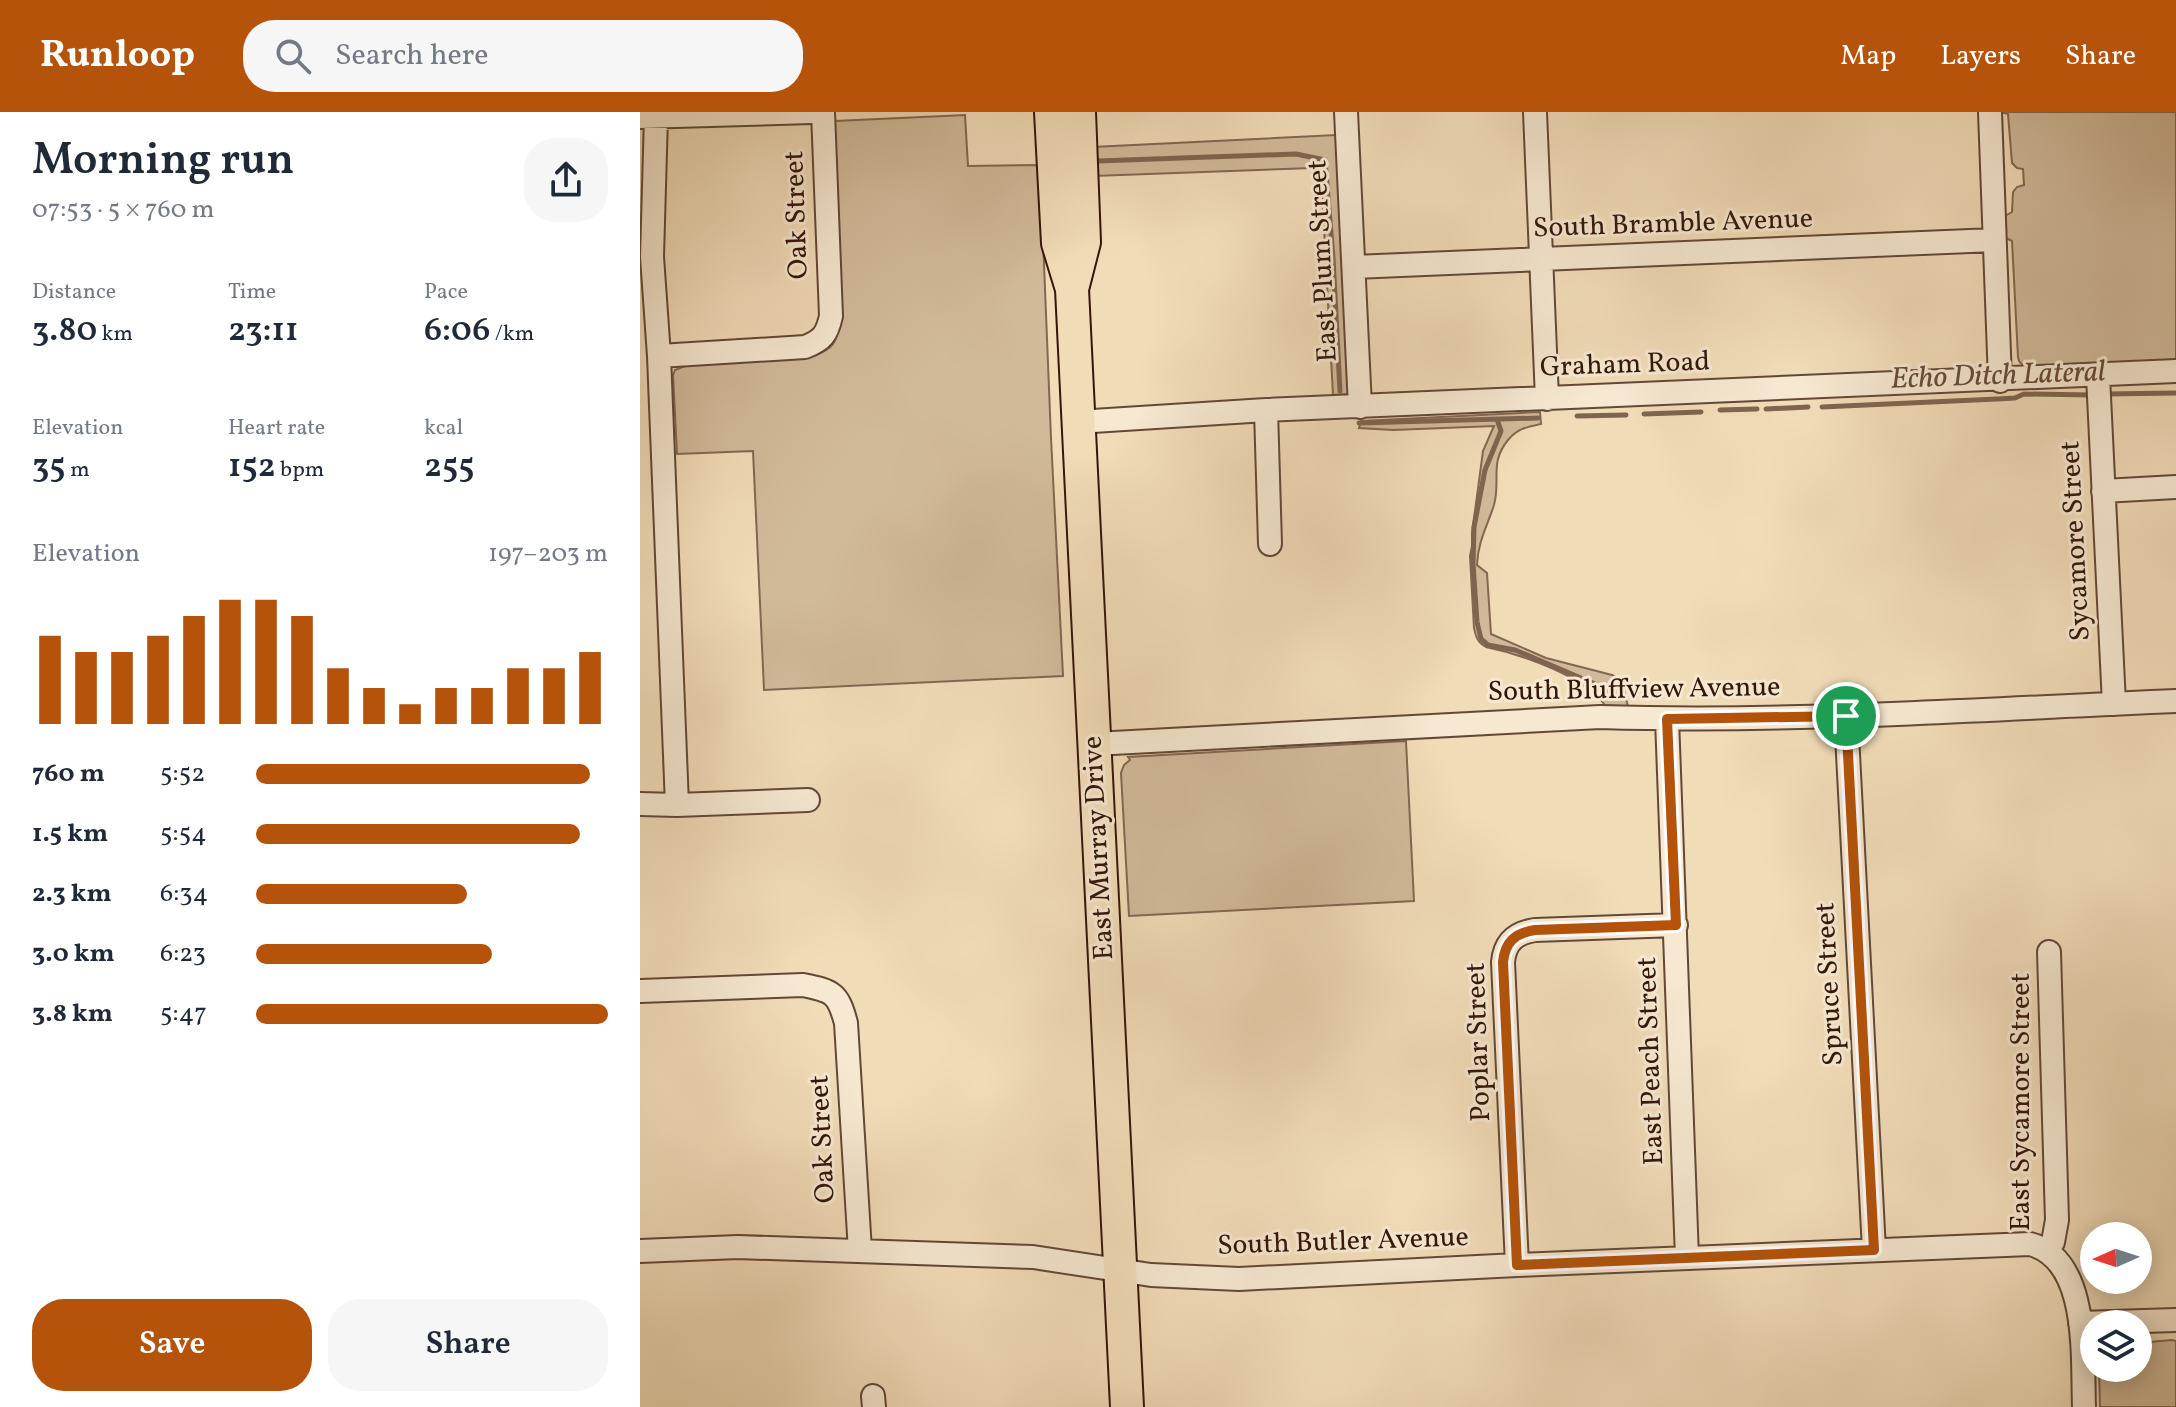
<!DOCTYPE html>
<meta charset="utf-8">
<style>
:root{--surface:#fff;--page:#f6f6f7;--text:#1f2937;--muted:#747a83;--accent:#b45309}
body{margin:0;font-family:Vollkorn,serif;background:var(--page);color:var(--text);height:100vh;display:flex;flex-direction:column;font-size:30px;white-space:nowrap}
*{box-sizing:border-box;margin:0}
p{font-size:26px;color:var(--muted)}
.icon{flex:none;width:44px;height:44px;fill:none;stroke:currentColor;stroke-width:2;stroke-linecap:round;stroke-linejoin:round}
.map{position:relative;flex:1;overflow:hidden}
.sheet{display:flex;flex-direction:column;background:var(--surface);width:640px}
.sheet>*{flex:none}
.needle{width:52px;rotate:267deg}
.buttons{position:absolute;left:1440px;top:1110px;display:grid;gap:16px}
.buttons a{display:grid;place-items:center;width:72px;height:72px;border-radius:50%;background:var(--surface);box-shadow:0 4px 20px #0003;font-size:40px}
.pin{position:absolute;display:grid;place-items:center;width:68px;height:68px;color:#fff;margin:-34px;border:4px solid #fff;border-radius:50%;box-shadow:0 2px 8px #0007}
.round{display:grid;place-items:center;flex:none;width:84px;height:84px;border-radius:32px;background:var(--page)}
.headline{display:flex;align-items:center;justify-content:space-between;height:136px;padding:0 32px}
h1{font-size:44px;font-weight:600;line-height:60px}
.metrics{display:grid;grid-template-columns:repeat(3,1fr);gap:12px;height:136px;padding:8px 32px}
.metrics div{display:grid;align-content:center}
.metrics b{font-size:34px;font-weight:600}
.metrics small{font-size:22px;font-weight:400}
.metrics p{font-size:22px}
.chart{height:224px;padding:16px 32px}
.chart p{display:flex;justify-content:space-between}
.chart svg{width:100%;height:144px;margin-top:8px;stroke:var(--accent);stroke-width:6}
.action{display:flex;gap:16px;margin-top:auto;padding:16px 32px}
.action a{flex:1;height:92px;border-radius:32px;background:var(--accent);color:#fff;font-size:32px;font-weight:600;line-height:92px;text-align:center}
.action a+a{background:var(--page);color:var(--text)}
ul{padding:0 32px;list-style:none;font-size:26px}
li{display:grid;grid-template-columns:128px 96px 1fr;align-items:center;height:60px}
li i{height:20px;border-radius:10px;background:var(--accent)}
header{display:flex;align-items:center;gap:48px;box-sizing:border-box;height:112px;padding:0 40px;background:var(--accent);color:#fff}
header strong{font-size:38px}
nav{display:flex;gap:44px;margin-inline-start:auto;font-size:28px}
.search{width:560px;height:72px;background:var(--page);display:flex;align-items:center;gap:20px;box-sizing:border-box;padding:0 28px;border-radius:32px;color:var(--muted);font-size:30px}
main{display:flex;flex:1;min-height:0}
.map>svg:first-child{display:block}
.green{fill:#d1ba9a;stroke:#826852;stroke-width:2}
.lines{fill:none;stroke-linecap:round;stroke-linejoin:round}
.stream{stroke:#7f654f;stroke-width:5}
.minor-casing{stroke:#634836;stroke-width:26}
.highway-casing{stroke:#34160a;stroke-width:36}
.minor{stroke:#f6e8d1;stroke-width:22}
.highway{stroke:#f1dcb8;stroke-width:32}
.route-casing{stroke:#fff;stroke-width:16}
.route{stroke:#b45309;stroke-width:10}
.labels{text-anchor:middle;dominant-baseline:central;stroke-width:6;stroke-linejoin:round;paint-order:stroke}
.street-label{font-size:28px;fill:#34160a;stroke:#f6e8d1}
.water-label{font-size:30px;font-style:italic;fill:#664a38;stroke:#f6e8d1}
</style>
<header>
<strong>Runloop</strong>
<div class="search"><svg class="icon" aria-label="search" viewBox="0 0 24 24"><circle cx="10" cy="10" r="6"/><path d="M15 15l6 6"/></svg>Search here</div>
<nav><a>Map</a><a>Layers</a><a>Share</a></nav>
</header>
<main>
<section class="sheet">
<div class="headline"><div><h1>Morning run</h1><p>07:53 · 5 × 760 m</p></div><a class="round"><svg class="icon" aria-label="share" viewBox="0 0 24 24"><path d="M12 15V3M7 8l5-5 5 5M5 13v7h14v-7"/></svg></a></div>
<div class="metrics">
<div><p>Distance</p><b>3.80<small> km</small></b></div>
<div><p>Time</p><b>23:11</b></div>
<div><p>Pace</p><b>6:06<small> /km</small></b></div>
</div>
<div class="metrics">
<div><p>Elevation</p><b>35<small> m</small></b></div>
<div><p>Heart rate</p><b>152<small> bpm</small></b></div>
<div><p>kcal</p><b>255</b></div>
</div>
<div class="chart"><p><span>Elevation</span>197–203 m</p>
<svg viewBox="0 0 160 44" preserveAspectRatio="none"><path d="M5 44V17M15 44V22M25 44V22M35 44V17M45 44V11M55 44V6M65 44V6M75 44V11M85 44V27M95 44V33M105 44V38M115 44V33M125 44V33M135 44V27M145 44V27M155 44V22"/></svg>
</div>
<ul>
<li><b>760 m</b>5:52<i style="width:95%"></i></li>
<li><b>1.5 km</b>5:54<i style="width:92%"></i></li>
<li><b>2.3 km</b>6:34<i style="width:60%"></i></li>
<li><b>3.0 km</b>6:23<i style="width:67%"></i></li>
<li><b>3.8 km</b>5:47<i style="width:100%"></i></li>
</ul>
<div class="action"><a>Save</a><a>Share</a></div>
</section>
<div class="map">
<svg width="1536" height="1295" viewBox="0 0 1536 1295">
<rect width="100%" height="100%" fill="#f1dcb8"/>
<filter id="stains"><feTurbulence type="fractalNoise" baseFrequency=".0025" numOctaves="4"/><feColorMatrix values="0 0 0 0 .2 0 0 0 0 .09 0 0 0 0 .02 0 0 0 .5 -.17"/></filter>
<radialGradient id="worn" r=".72"><stop offset=".6" stop-color="#630" stop-opacity="0"/><stop offset="1" stop-color="#630" stop-opacity=".3"/></radialGradient>
<path class="green" d="M 1361,0 L 1536,0 L 1536,250 L 1384,255 L 1379,249 L 1378,245 L 1372,129 L 1366,126 L 1365,104 L 1372,100 L 1373,80 L 1377,75 L 1384,73 L 1383,57 L 1377,56 L 1372,51 L 1368,2 Z
M 325,3 L 328,54 L 400,53 L 411,326 L 423,564 L 124,578 L 113,339 L 37,342 L 33,263 L 35,258 L 50,252 L 173,244 C 194,237 197,230 200,208 L 193,15 L 195,9 Z
M 696,23 L 709,282 L 693,283 L 681,61 L 672,56 L 454,64 L 453,35 Z
M 900,300 L 901,312 C 887,315 878,316 868,328 C 849,351 861,368 854,393 C 847,415 838,429 837,453 L 847,461 L 851,522 L 906,546 L 972,563 L 982,568 L 988,595 L 966,595 C 948,565 880,542 846,535 C 837,530 836,525 834,516 L 830,444 L 832,434 L 832,421 L 843,339 L 854,314 L 753,318 L 719,316 L 721,309 Z
M 766,629 L 774,789 L 489,804 L 481,661 L 484,653 L 490,648 L 488,645 Z
M 1532,1228 L 1536,1229 L 1536,1295 L 1460,1295 L 1459,1256 L 1498,1256 L 1498,1231 Z"/>
<g class="lines">
<path class="stream" d="M 458,49 L 656,42 L 685,48 L 693,146 L 700,279
M 1466,282 L 1536,281
M 1182,295 L 1357,287 L 1375,286 L 1384,282 L 1452,283
M 1126,297 L 1168,295
M 1080,298 L 1117,297
M 1004,302 L 1061,300
M 937,304 L 986,303
M 857,307 L 861,319 L 845,358 L 834,415 L 833,452 L 837,510 L 841,527 L 848,533 L 875,538 L 962,575 L 974,585
M 719,311 L 898,306"/>
<defs>
<path id="minor" d="M 706,0 L 720,295
M 895,0 L 907,287
M 1350,0 L 1360,269
M 16,4 L 12,145 L 19,244 L 37,693
M 0,5 L 172,0
M 714,155 L 1354,128
M 19,244 L 165,235 C 183,228 187,222 191,204 L 183,0
M 1458,264 L 1474,592
M 626,298 L 630,432
M 437,310 L 626,298 L 1536,259
M 1463,379 L 1536,375
M 1206,604 L 1234,1138
M 1027,607 L 1047,1146
M 454,632 L 960,605 C 1152,611 1344,597 1536,589
M 0,692 L 37,693 L 168,688
M 0,879 L 163,873 C 193,879 198,881 206,911 L 220,1139
M 1408,1138 L 1413,1130 L 1417,1108 L 1409,840
M 0,1139 L 98,1135 L 393,1145 L 511,1163 L 599,1167 L 877,1153 L 1390,1132 C 1450,1147 1442,1246 1444,1295
M 877,1153 L 863,850 C 865,830 875,821 895,818 L 1036,813
M 1440,1211 L 1536,1208
M 233,1284 L 234,1295"/>
<path id="highway" d="M 411,0 L 418,131 L 432,177 L 487,1295
M 432,177 L 444,130 L 439,0"/>
</defs>
<use href="#minor" class="minor-casing"/>
<use href="#highway" class="highway-casing"/>
<use href="#minor" class="minor"/>
<use href="#highway" class="highway"/>
</g>
<g class="lines">
<defs>
<path id="route" d="M 1206,604 L 1234,1138 L 877,1153 L 863,850 C 865,830 875,821 895,818 L 1036,813 L 1027,607 Z"/>
</defs>
<use href="#route" class="route-casing"/>
<use href="#route" class="route"/>
</g>
<g class="labels">
<g class="street-label">
<text transform="translate(157 103) rotate(-92)">Oak Street</text>
<text transform="translate(1033 112) rotate(-2)">South Bramble Avenue</text>
<text transform="translate(683 149) rotate(-93)">East Plum Street</text>
<text transform="translate(985 253) rotate(-2)">Graham Road</text>
<text transform="translate(1436 429) rotate(-93)">Sycamore Street</text>
<text transform="translate(994 578) rotate(-1)">South Bluffview Avenue</text>
<text transform="translate(459 736) rotate(-93)">East Murray Drive</text>
<text transform="translate(1190 872) rotate(-93)">Spruce Street</text>
<text transform="translate(839 930) rotate(-92)">Poplar Street</text>
<text transform="translate(1011 949) rotate(-92)">East Peach Street</text>
<text transform="translate(1381 990) rotate(-90)">East Sycamore Street</text>
<text transform="translate(183 1027) rotate(-93)">Oak Street</text>
<text transform="translate(703 1130) rotate(-2)">South Butler Avenue</text>
</g>
<g class="water-label">
<text transform="translate(1358 264) rotate(-2)">Echo Ditch Lateral</text>
</g>
</g>
<rect width="100%" height="100%" filter="url(#stains)"/>
<rect width="100%" height="100%" fill="url(#worn)"/>
</svg>
<div class="buttons">
<a><svg class="needle" viewBox="-14 -14 28 28"><path d="M0-13l5 13h-10z" fill="#e53935"/><path d="M0 13l5-13h-10z" fill="#747a83"/></svg></a>
<a><svg class="icon" aria-label="layers" viewBox="0 0 24 24"><path d="M12 4l9 5-9 5-9-5zM3 14l9 5 9-5"/></svg></a>
</div>
<div class="pin" style="left:1206px;top:604px;background:#1e9e55"><svg class="icon" aria-label="arrive" viewBox="0 0 24 24"><path d="M6 21V4h12l-3 4 3 4H6"/></svg></div>
</div>
</main>
